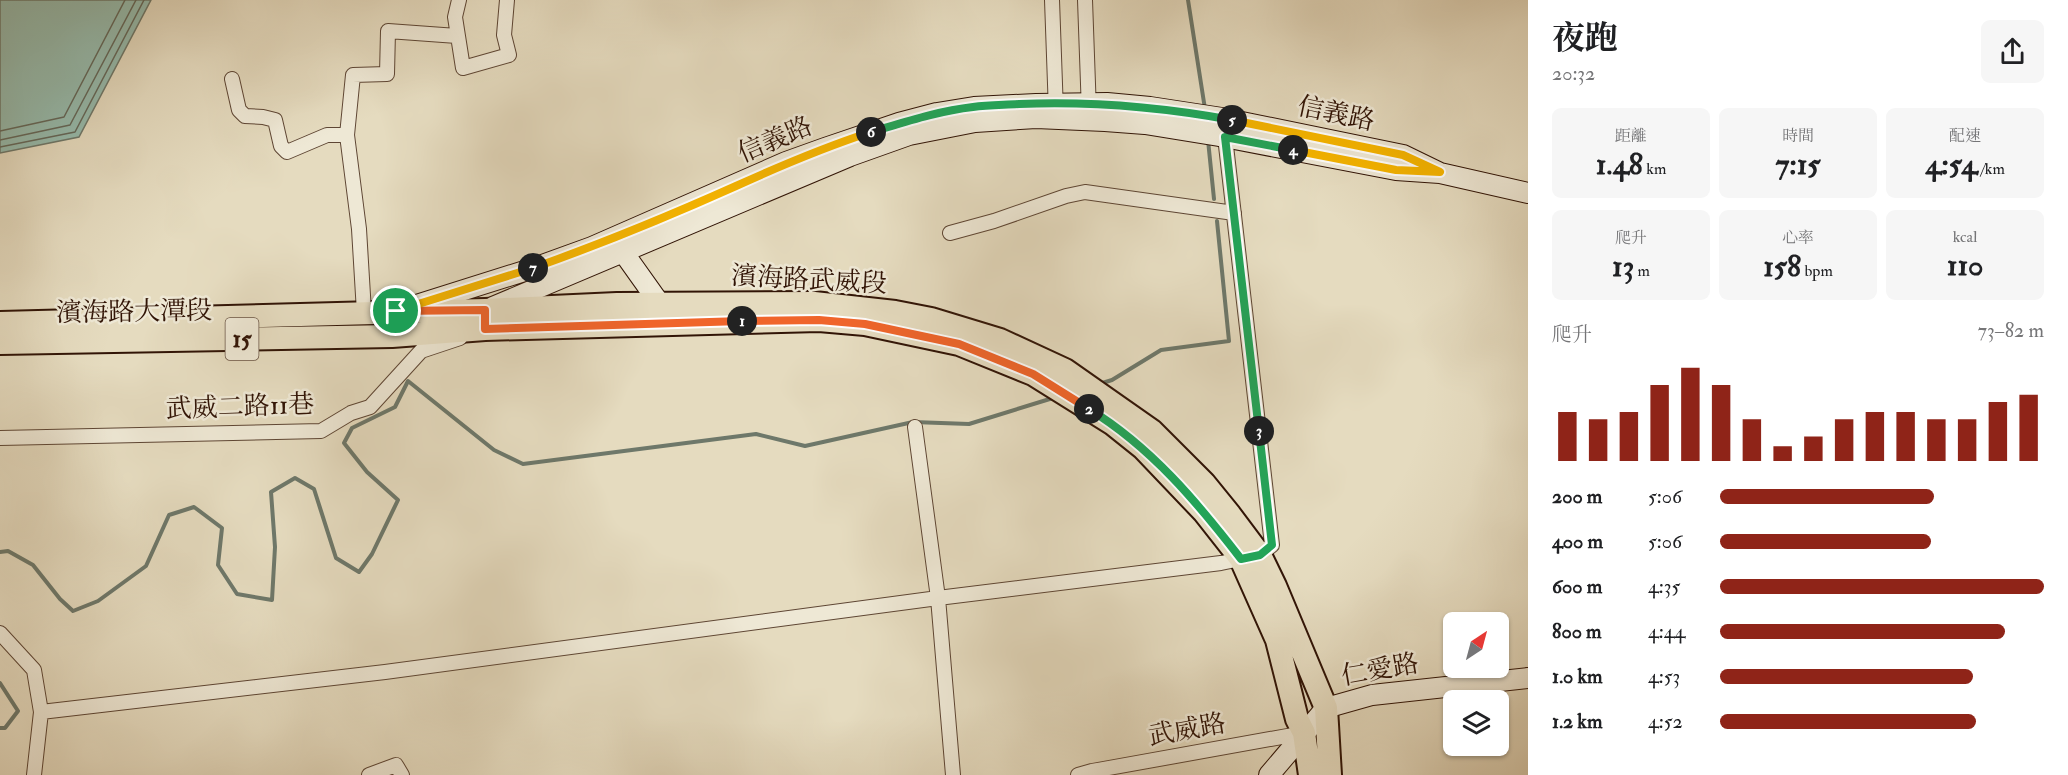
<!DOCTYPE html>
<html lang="zh-TW">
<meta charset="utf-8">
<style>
:root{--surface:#fff;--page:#f6f6f6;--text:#202124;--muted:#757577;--accent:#8f2418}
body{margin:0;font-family:"IM FELL Double Pica","Noto Serif TC",serif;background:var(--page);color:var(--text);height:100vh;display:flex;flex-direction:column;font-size:22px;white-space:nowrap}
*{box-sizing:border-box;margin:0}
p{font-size:20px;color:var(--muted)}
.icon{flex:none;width:33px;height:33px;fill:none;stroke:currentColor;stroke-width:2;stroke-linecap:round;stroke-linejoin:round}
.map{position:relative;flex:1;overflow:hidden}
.details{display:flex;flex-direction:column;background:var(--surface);width:540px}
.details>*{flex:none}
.needle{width:39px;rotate:36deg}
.controls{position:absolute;left:1443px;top:612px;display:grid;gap:12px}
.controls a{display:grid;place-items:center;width:66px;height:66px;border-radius:9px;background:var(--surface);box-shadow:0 2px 4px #0004;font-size:30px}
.pin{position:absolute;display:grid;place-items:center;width:51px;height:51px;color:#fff;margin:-26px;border:3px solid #fff;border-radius:50%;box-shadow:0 2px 6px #0007}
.km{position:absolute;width:30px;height:30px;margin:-15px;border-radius:50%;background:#222;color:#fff;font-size:16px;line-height:30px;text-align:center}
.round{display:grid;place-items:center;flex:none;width:63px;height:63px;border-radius:9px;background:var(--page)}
.head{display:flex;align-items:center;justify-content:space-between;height:102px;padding:0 24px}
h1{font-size:33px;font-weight:700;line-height:45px}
.stats{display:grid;grid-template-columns:repeat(3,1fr);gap:9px;height:102px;padding:6px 24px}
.stats div{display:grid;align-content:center;border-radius:9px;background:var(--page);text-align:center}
.stats b{font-size:30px;font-weight:700}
.stats small{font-size:16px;font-weight:400}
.stats p{font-size:16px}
.chart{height:168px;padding:12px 24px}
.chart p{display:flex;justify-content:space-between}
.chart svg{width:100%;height:108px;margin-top:6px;stroke:var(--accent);stroke-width:6}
ul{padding:0 24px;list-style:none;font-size:20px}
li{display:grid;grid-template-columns:96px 72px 1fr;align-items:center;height:45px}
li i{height:15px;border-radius:8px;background:var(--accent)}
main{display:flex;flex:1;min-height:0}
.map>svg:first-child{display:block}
.water{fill:#96bbad;stroke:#6e786a;stroke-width:1.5}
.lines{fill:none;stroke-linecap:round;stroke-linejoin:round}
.shore{stroke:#64685a;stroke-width:1.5}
.stream{stroke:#6e786a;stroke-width:4}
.street-casing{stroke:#5e4634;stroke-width:16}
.secondary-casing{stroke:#311406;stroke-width:22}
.primary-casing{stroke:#311406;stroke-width:26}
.street{stroke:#eee8d5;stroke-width:14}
.secondary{stroke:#eee8d5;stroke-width:20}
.primary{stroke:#e5dbbf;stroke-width:22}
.split-1-casing{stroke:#fff;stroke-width:12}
.split-2-casing{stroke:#fff;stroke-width:12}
.split-3-casing{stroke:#fff;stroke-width:12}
.split-4-casing{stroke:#fff;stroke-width:12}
.split-5-casing{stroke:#fff;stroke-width:12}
.split-6-casing{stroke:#fff;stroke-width:12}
.split-7-casing{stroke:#fff;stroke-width:12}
.split-8-casing{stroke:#fff;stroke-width:12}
.split-1{stroke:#f0652b;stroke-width:8}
.split-2{stroke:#f0652b;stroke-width:8}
.split-3{stroke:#22a559;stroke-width:8}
.split-4{stroke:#22a559;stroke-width:8}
.split-5{stroke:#f5b400;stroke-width:8}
.split-6{stroke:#22a559;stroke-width:8}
.split-7{stroke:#f5b400;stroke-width:8}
.split-8{stroke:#f5b400;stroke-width:8}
.labels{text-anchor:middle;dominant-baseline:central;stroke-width:5;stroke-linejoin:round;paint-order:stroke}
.shield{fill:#eee8d5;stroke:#6a5444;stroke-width:1.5}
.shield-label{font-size:24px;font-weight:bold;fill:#311406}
.street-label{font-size:26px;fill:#311406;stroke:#eee8d5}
</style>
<main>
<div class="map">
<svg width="1528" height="775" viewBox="0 0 1528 775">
<rect width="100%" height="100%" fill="#e5dbbf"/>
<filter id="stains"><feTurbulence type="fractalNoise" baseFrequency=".00333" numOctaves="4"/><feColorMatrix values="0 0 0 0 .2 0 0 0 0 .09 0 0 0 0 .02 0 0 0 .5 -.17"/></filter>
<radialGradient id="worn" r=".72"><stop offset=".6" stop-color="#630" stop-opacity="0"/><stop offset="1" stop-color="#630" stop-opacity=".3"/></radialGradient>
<path class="water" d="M 0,0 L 151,0 L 79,137 L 0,153 Z"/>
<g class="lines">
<path class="shore" d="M 0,131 L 64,117 L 125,0
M 0,140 L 70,125 L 136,0
M 0,147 L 75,132 L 144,0"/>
<path class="stream" d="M 1188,0 L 1205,109
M 1208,140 L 1214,199
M 1099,384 L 1112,380 L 1161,350 L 1229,341 L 1217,221
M 0,552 L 8,551 L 33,565 L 60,599 L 73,611 L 98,601 L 146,566 L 169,515 L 194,507 L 222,528 L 218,565 L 237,594 L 272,600 L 275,547 L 271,492 L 295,478 L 314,489 L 336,558 L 359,572 L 372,554 L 398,500 L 367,472 L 344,443 L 352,428 L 395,407 L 408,381 L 494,450 L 523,464 L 756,434 L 805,446 L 913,422 L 969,424 L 1053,398
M 0,683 L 18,711 L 5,728 L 0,728"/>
<defs>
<path id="street" d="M 459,0 L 455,17 L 463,68 L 509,55 L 504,35 L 507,0
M 1052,0 L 1056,112
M 1085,0 L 1089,112
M 232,79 L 239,110 L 245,116 L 263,117 L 275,120 L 281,146 L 287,152 L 327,135 L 347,135 L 353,75 L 387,74 L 388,31 L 457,36
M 347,135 L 359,229 L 364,312
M 950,233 L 994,221 L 1066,196 L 1085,192 L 1234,213
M 915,427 L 938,598 L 953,775
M 0,438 L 321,431 L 351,413 L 370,407 L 421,351 L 460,338
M 0,633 L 34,670 L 41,712 L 34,775
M 41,712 L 385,672 L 938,598 L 1221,563 L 1260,555 L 1272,545 L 1225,137
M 369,775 L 396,765 L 402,775
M 1078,775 L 1092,771 L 1304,733"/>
<path id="secondary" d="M 623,252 L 660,304
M 493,307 L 850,156 L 909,135 L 975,122 L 1036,118 L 1105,121 L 1145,124 L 1219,136 L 1396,170 L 1440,173 L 1528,193
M 407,308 L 534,268 L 592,247 L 786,162 L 825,148 L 899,123 L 937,113 L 974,107 L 1036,104 L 1107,103 L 1150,107 L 1222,118 L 1403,155 L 1440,173
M 1269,775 L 1326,708 L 1372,695 L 1528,678"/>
<path id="primary" d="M 0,323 L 485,310 L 617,304 L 814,303 L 895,312 L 931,319 L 1000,340 L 1065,370 L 1152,431 L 1204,483 L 1230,515 L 1260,555 L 1275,586 L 1326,708 L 1330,775
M 0,343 L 392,336 L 485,329 L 819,320 L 865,324 L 959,344 L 1033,374 L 1113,424 L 1143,448 L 1204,512 L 1241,559 L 1277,640 L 1297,719 L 1304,733 L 1310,775"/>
</defs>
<use href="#street" class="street-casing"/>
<use href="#secondary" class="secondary-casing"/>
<use href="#primary" class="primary-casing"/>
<use href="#street" class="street"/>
<use href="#secondary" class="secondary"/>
<use href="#primary" class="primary"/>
</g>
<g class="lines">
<defs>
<path id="split-1" d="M 396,311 L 485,310 L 485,329 L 742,321"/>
<path id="split-2" d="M 742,321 L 819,320 L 865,324 L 959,344 L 1033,374 L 1089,409"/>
<path id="split-3" d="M 1089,409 C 1151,447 1197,502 1241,559 L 1260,555 L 1272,545 L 1259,431"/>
<path id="split-4" d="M 1259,431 L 1225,137 L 1293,150"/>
<path id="split-5" d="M 1232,120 L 1403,155 L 1440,172 L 1396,170 L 1293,150"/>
<path id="split-6" d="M 871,132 C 905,122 938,111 973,107 C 988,105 1004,105 1019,104 C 1091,101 1161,107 1232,120"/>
<path id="split-7" d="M 533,268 C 601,244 669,216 736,186 C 780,166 825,147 871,132"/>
<path id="split-8" d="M 396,311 L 533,268"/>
</defs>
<use href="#split-1" class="split-1-casing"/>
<use href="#split-2" class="split-2-casing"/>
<use href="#split-3" class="split-3-casing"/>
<use href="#split-4" class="split-4-casing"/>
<use href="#split-5" class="split-5-casing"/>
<use href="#split-6" class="split-6-casing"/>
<use href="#split-7" class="split-7-casing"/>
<use href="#split-8" class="split-8-casing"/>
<use href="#split-1" class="split-1"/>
<use href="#split-2" class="split-2"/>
<use href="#split-3" class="split-3"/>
<use href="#split-4" class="split-4"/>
<use href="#split-5" class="split-5"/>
<use href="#split-6" class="split-6"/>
<use href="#split-7" class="split-7"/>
<use href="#split-8" class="split-8"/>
</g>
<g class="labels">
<rect class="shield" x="225.5" y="318" width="33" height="42" rx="4.5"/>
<g class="shield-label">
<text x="242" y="339">15</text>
</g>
<g class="street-label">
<text transform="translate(1336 114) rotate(12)">信義路</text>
<text transform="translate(775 140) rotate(-23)">信義路</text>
<text transform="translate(809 280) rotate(3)">濱海路武威段</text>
<text transform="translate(134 312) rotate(-1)">濱海路大潭段</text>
<text transform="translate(240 407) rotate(-2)">武威二路11巷</text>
<text transform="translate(1380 670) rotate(-10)">仁愛路</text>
<text transform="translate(1187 730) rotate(-10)">武威路</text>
</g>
</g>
<rect width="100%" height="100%" filter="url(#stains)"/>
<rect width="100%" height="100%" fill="url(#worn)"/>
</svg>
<div class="controls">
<a><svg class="needle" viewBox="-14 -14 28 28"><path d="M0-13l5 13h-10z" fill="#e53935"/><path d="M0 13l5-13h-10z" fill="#757577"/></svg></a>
<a><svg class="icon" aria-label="layers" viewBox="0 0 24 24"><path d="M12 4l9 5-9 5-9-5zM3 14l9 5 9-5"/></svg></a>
</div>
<div class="pin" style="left:396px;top:311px;background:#1e9e55"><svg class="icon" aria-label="arrive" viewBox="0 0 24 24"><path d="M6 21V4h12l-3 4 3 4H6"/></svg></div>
<b class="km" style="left:742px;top:321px">1</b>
<b class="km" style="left:1089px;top:409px">2</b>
<b class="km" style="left:1259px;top:431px">3</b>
<b class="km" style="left:1293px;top:150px">4</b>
<b class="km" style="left:1232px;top:120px">5</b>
<b class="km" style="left:871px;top:132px">6</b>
<b class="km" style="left:533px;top:268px">7</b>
</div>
<section class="details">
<div class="head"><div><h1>夜跑</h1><p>20:32</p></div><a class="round"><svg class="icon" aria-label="share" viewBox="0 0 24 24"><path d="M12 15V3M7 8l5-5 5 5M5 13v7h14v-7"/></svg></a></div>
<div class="stats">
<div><p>距離</p><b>1.48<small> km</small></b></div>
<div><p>時間</p><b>7:15</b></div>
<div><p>配速</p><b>4:54<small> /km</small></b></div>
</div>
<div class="stats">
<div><p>爬升</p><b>13<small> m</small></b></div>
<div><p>心率</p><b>158<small> bpm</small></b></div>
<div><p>kcal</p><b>110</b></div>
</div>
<div class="chart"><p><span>爬升</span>73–82 m</p>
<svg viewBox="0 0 160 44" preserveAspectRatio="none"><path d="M5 44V24M15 44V27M25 44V24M35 44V13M45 44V6M55 44V13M65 44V27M75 44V38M85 44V34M95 44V27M105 44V24M115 44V24M125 44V27M135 44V27M145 44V20M155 44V17"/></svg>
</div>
<ul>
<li><b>200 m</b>5:06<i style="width:66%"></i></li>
<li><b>400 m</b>5:06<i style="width:65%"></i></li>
<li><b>600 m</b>4:35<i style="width:100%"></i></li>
<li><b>800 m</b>4:44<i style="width:88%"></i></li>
<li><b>1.0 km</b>4:53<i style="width:78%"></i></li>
<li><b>1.2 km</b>4:52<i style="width:79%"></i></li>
</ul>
</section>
</main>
